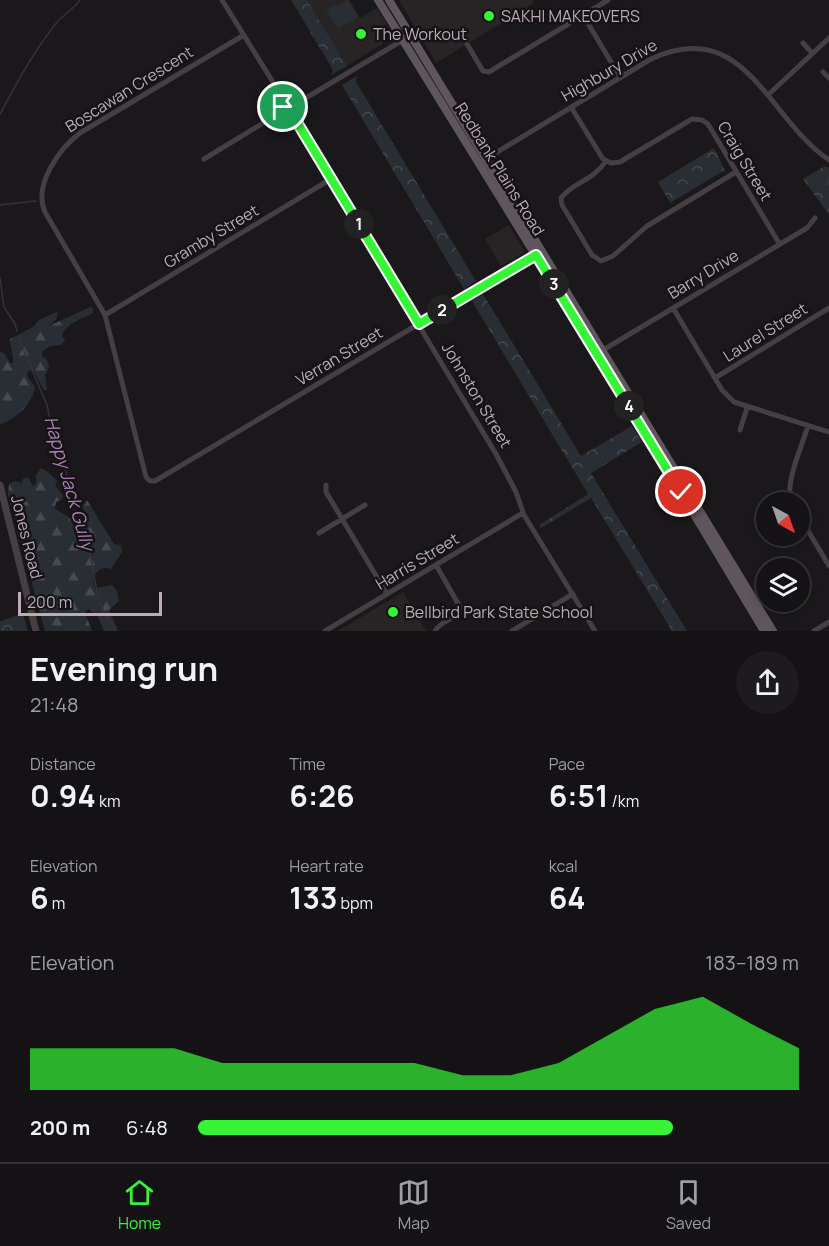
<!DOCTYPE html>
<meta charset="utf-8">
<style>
:root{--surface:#141214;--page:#1d1b1d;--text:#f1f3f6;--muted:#9d9ea0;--line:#333234;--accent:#35f536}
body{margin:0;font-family:Manrope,sans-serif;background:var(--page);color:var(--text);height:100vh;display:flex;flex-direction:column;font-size:22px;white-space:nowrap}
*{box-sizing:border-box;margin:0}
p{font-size:20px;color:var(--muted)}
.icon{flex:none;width:33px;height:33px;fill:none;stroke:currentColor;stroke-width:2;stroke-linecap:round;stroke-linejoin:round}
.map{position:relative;height:631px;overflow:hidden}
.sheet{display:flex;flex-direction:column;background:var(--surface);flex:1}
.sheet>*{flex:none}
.needle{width:39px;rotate:140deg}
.fabs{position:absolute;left:756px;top:492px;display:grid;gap:12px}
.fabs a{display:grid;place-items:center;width:54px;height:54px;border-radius:50%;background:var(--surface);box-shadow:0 3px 9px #0003,0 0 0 2px var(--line);font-size:30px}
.scale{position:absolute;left:18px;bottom:15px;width:144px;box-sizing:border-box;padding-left:6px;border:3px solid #baaaba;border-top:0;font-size:16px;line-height:21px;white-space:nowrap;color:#baaaba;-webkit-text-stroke:4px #161315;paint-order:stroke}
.pin{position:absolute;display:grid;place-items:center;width:51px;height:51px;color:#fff;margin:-26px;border:3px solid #fff;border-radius:50%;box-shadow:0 2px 6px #0007}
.km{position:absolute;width:30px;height:30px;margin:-15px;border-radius:50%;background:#222;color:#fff;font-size:16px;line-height:30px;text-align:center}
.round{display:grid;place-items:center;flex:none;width:63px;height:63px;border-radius:32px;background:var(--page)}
.summary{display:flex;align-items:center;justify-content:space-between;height:102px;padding:0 30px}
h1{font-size:33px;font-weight:700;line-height:45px}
.figures{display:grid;grid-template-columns:repeat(3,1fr);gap:9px;height:102px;padding:6px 30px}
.figures div{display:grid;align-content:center}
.figures b{font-size:30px;font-weight:700}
.figures small{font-size:16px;font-weight:400}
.figures p{font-size:16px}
.chart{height:168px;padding:12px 30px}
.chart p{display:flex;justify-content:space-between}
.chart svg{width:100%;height:108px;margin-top:6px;fill:var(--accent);opacity:.7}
ul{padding:0 30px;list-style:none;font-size:20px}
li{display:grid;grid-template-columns:96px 72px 1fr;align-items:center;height:45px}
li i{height:15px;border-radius:8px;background:var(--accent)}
.tab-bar{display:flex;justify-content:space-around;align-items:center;height:84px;border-top:2px solid var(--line);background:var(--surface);font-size:16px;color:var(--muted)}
.tab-bar a{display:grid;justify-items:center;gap:3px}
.tab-bar .on{color:var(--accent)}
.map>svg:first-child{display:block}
.built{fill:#282426}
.green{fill:#282e33}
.forest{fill:url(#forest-firs)}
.park{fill:url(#park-crowns)}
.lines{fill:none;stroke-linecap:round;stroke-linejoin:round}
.stream{stroke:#3b2e3f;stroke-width:1.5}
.minor{stroke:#453e43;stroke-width:5}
.tertiary{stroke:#453e43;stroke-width:7}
.primary{stroke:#5f555d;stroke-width:8}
.route-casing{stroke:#fff;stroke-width:12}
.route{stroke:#35f536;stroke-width:8}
.poi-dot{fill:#35f536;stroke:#161315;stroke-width:2}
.labels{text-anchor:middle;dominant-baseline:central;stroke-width:5;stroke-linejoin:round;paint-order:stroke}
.poi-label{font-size:16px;fill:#baaaba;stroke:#161315;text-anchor:start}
.street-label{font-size:16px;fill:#baaaba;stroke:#161315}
.water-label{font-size:18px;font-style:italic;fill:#ab81b6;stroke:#161315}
</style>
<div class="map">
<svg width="829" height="631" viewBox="0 0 829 631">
<defs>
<pattern id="forest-firs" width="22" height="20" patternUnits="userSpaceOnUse" patternTransform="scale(1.5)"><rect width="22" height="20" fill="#282e33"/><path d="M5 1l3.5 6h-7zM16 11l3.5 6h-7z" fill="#454a4e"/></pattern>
<pattern id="park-crowns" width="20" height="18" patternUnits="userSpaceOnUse" patternTransform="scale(1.5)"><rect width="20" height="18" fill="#282e33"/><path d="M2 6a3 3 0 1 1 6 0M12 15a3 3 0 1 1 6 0" fill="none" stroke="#454a4e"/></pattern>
</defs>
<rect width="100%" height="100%" fill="#1a181a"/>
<path class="built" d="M 307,0 L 349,0 L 360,18 L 377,8 L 392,34 L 392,38 L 347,66 Z
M 399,0 L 532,0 L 534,3 L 436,63 Z
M 509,225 L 525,252 L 501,266 L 485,239 Z
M 403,592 L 426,631 L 338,631 Z"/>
<path class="green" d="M 348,0 L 358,17 L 338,29 L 326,10 L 336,4 L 338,6 Z"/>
<path class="forest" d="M 90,307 L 93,308 L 93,313 C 82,319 66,323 62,336 L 65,340 L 61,345 L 50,346 L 42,352 L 42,356 L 47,360 L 49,367 L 45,375 L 47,390 L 44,390 L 33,370 L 28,371 L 27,376 L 35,387 C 32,405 16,418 0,425 L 0,351 L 5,354 L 10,363 L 13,363 C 14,354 10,348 10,339 L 33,327 L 39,320 L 56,312 L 58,313 L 56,319 L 49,326 Z
M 41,468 L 48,472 L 57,481 L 55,486 L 64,496 L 61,500 L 56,502 L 55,509 L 72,519 L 73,525 L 82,527 L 87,524 L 87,516 L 82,506 L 87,500 L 114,544 L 121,545 L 122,552 L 111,569 C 101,566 98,570 93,578 L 95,588 L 112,585 L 117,591 L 119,601 L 109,610 L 118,631 L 104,631 L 98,617 L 88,609 L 85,613 L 92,631 L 45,631 L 8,495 L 9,484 L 15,481 L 22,483 L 23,479 L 28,477 L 33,486 L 36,484 L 36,475 Z"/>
<path class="park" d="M 291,0 L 307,0 L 347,66 L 331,75 L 333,70 Z
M 357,76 L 356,82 L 476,281 L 464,289 L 342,85 Z
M 714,148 L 725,170 L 670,203 L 658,182 Z
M 825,166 L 829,168 L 829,215 L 803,179 Z
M 483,294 L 581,456 L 632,426 L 642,442 L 591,473 L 687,631 L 672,631 L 591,498 L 541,528 L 539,525 L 588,494 L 472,301 Z
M 23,614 L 28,631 L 0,631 L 0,621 Z"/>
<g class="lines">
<path class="stream" d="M 0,114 C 17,83 32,54 54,26 C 61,16 73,10 80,0
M 828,179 L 829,184
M 0,205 L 36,201
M 0,278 L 4,307 L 15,324 L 17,331
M 18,337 L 47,405 L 55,443 L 84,521 L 98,597 L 104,612 L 115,631"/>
<path class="minor" d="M 222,0 L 286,103
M 583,15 L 620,77
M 244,35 L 80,133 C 59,149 33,185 45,212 L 105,315 L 146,477 L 150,481 L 155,481 L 536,254
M 803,43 L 812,53
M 467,44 L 483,71 L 489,72 L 608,0
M 823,72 L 829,78
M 768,95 L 829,38
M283 109a6 6 0 1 1 12 0a6 6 0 1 1-12 0Z
M 294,105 L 403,40
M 571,107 L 603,159 L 611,163 L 620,162 L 692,119 L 702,120 L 708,124 L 779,243
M 292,114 L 496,454 L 516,492 L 524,515 L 595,631
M 204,159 L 283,111
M 484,160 L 651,59 C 745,15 767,118 829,160
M 606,161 C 593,181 573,182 561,198 L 562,205 L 592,255 L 601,261 L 613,256 L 647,226 L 736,172
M 673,308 L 722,390 L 734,402 L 829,432
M 105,315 L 331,179
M 603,350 L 807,228 L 815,218
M 715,378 L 829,308
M 740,430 L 747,408
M 326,485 L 326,492 L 387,594
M 791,502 C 785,482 802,446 808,426
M 800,517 L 829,566
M 319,533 L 365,505
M 325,631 L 523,513
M 435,631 C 441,620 457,620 460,607 L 436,565
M 512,631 L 573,594
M 814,631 L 829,622"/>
<path class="tertiary" d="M 0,485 L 36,631"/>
<path class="primary" d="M 378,0 L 647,436 L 764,631
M 389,0 L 773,631"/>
</g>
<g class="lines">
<defs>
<path id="route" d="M 283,107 L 285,113 L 292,114 L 419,324 L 536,255 L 681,492"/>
</defs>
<use href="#route" class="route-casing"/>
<use href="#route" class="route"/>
</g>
<g class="poi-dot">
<circle cx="489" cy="16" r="6"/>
<circle cx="361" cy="34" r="6"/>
<circle cx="393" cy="612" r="6"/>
</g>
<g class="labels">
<g class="poi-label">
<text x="501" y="16">SAKHI MAKEOVERS</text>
<text x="373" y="34">The Workout</text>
<text x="405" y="612">Bellbird Park State School</text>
</g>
<g class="street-label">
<text transform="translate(609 70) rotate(-30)">Highbury Drive</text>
<text transform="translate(129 89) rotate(-32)">Boscawan Crescent</text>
<text transform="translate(745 161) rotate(59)">Craig Street</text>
<text transform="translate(500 169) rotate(58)">Redbank Plains Road</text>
<text transform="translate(211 236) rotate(-31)">Gramby Street</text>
<text transform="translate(703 274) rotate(-31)">Barry Drive</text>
<text transform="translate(765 332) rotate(-32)">Laurel Street</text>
<text transform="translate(339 356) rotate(-31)">Verran Street</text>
<text transform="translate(477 395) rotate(59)">Johnston Street</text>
<text transform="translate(27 537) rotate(76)">Jones Road</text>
<text transform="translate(417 561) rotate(-31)">Harris Street</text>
</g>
<g class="water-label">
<text transform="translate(70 483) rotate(74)">Happy Jack Gully</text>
</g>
</g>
</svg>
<div class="fabs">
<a><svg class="needle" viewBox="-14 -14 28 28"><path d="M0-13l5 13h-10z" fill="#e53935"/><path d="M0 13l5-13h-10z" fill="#9d9ea0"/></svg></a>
<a><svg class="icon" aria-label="layers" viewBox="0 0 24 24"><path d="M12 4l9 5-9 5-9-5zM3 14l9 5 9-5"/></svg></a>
</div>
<div class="scale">200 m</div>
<div class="pin" style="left:283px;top:107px;background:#1e9e55"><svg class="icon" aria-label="arrive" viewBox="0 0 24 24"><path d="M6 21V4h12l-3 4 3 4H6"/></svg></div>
<div class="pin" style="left:681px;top:492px;background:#d93025"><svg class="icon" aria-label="check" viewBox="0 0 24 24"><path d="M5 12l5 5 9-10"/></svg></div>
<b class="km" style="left:359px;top:224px">1</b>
<b class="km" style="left:442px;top:310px">2</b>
<b class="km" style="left:554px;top:284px">3</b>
<b class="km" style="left:629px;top:406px">4</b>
</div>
<section class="sheet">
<div class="summary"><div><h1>Evening run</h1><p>21:48</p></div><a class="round"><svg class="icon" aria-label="share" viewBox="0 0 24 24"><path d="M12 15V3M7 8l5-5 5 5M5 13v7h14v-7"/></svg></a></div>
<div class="figures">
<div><p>Distance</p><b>0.94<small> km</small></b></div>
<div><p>Time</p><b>6:26</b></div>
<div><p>Pace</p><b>6:51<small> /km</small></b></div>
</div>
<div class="figures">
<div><p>Elevation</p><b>6<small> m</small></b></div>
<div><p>Heart rate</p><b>133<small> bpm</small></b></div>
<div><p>kcal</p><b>64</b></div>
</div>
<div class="chart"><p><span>Elevation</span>183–189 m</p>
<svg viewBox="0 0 160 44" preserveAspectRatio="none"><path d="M0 44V27L10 27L20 27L30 27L40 33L50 33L60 33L70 33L80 33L90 38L100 38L110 33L120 22L130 11L140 6L150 17L160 27V44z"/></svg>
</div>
<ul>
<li><b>200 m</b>6:48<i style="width:79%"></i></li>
</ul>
</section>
<nav class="tab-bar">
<a class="on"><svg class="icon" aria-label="home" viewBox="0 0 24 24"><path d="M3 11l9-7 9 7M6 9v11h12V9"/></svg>Home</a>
<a><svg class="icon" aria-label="map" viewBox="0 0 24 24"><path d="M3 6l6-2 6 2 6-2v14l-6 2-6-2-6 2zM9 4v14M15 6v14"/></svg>Map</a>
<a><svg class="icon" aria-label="saved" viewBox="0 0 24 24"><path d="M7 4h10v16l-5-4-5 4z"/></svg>Saved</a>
</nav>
